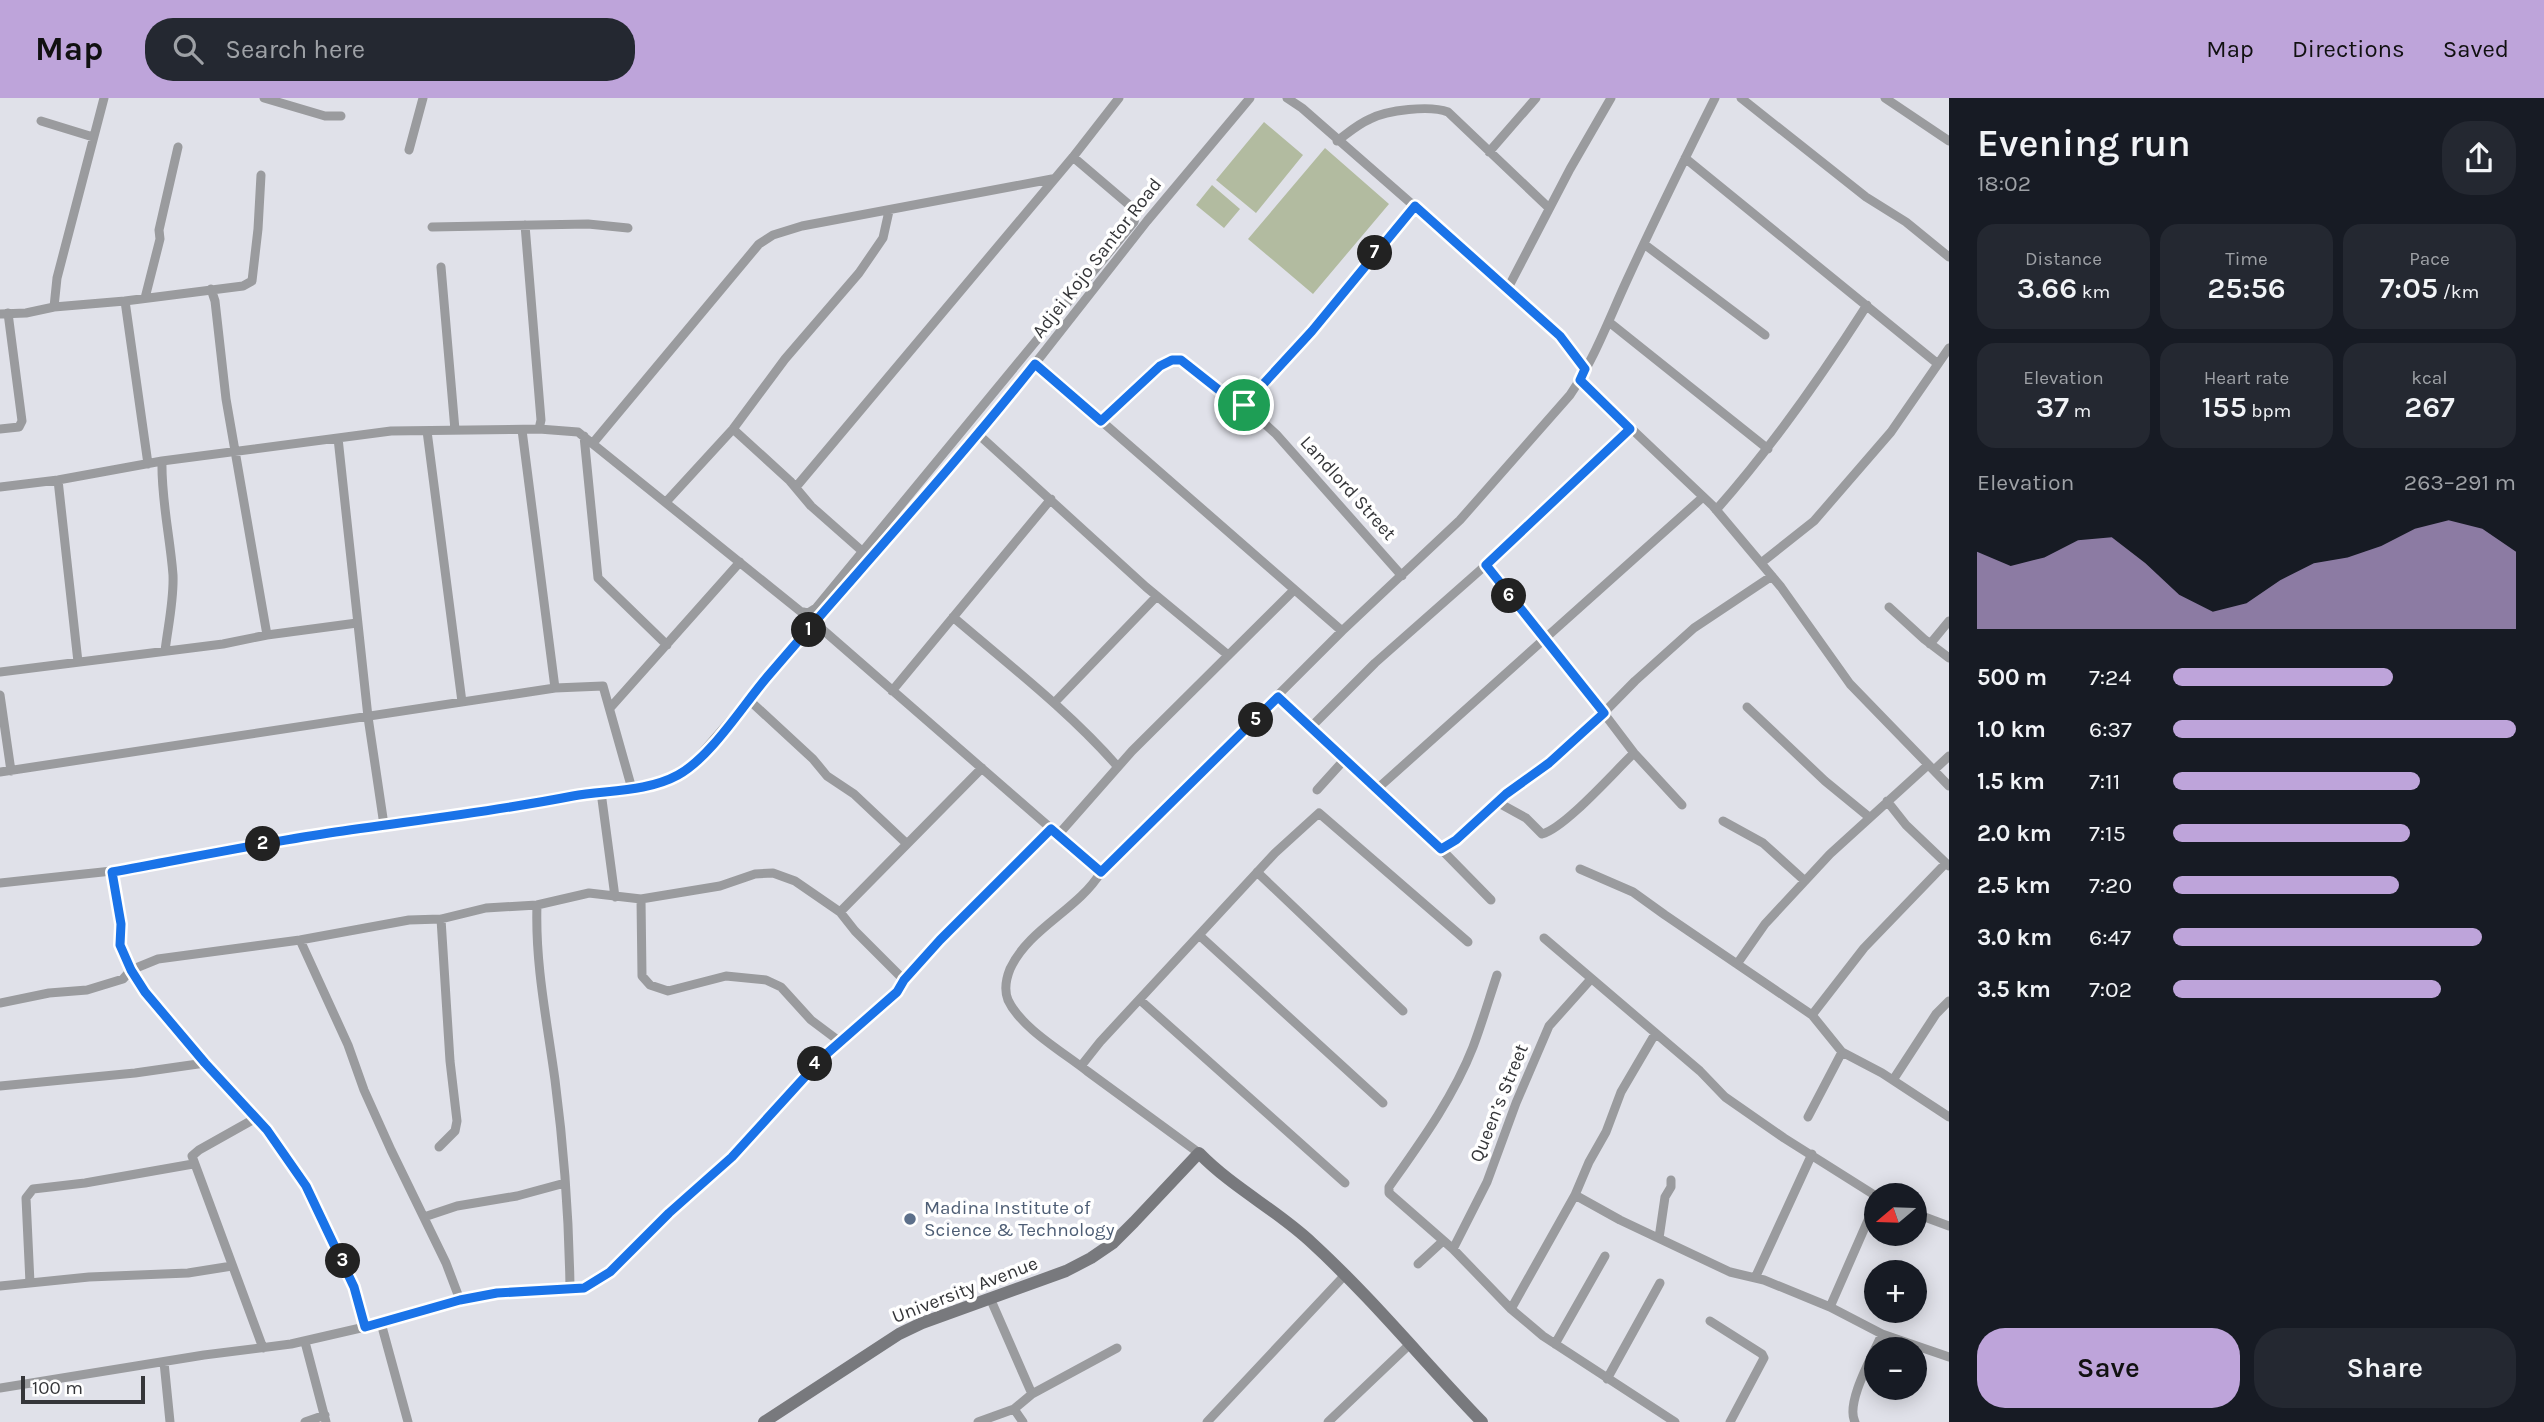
<!DOCTYPE html>
<meta charset="utf-8">
<style>
:root{--surface:#171b24;--page:#242831;--text:#f1f3f6;--muted:#9ea1a6;--accent:#bea4da}
body{margin:0;font-family:Karla,sans-serif;background:var(--page);color:var(--text);height:100vh;display:flex;flex-direction:column;font-size:26px;white-space:nowrap}
*{box-sizing:border-box;margin:0}
p{font-size:23px;color:var(--muted)}
.icon{flex:none;width:38px;height:38px;fill:none;stroke:currentColor;stroke-width:2;stroke-linecap:round;stroke-linejoin:round}
.map{position:relative;flex:1;overflow:hidden}
.panel{display:flex;flex-direction:column;background:var(--surface);width:595px}
.panel>*{flex:none}
.needle{width:46px;rotate:251deg}
.fabs{position:absolute;left:1864px;top:1085px;display:grid;gap:14px}
.fabs a{display:grid;place-items:center;width:63px;height:63px;border-radius:50%;background:var(--surface);box-shadow:0 4px 18px #0003;font-size:35px}
.scale{position:absolute;left:21px;bottom:18px;width:124px;box-sizing:border-box;padding-left:7px;border:4px solid #353639;border-top:0;font-size:19px;line-height:24px;white-space:nowrap;color:#353639;-webkit-text-stroke:5px #fff;paint-order:stroke}
.pin{position:absolute;display:grid;place-items:center;width:60px;height:60px;color:#fff;margin:-30px;border:4px solid #fff;border-radius:50%;box-shadow:0 2px 7px #0007}
.km{position:absolute;width:35px;height:35px;margin:-18px;border-radius:50%;background:#222;color:#fff;font-size:19px;line-height:35px;text-align:center}
.round{display:grid;place-items:center;flex:none;width:74px;height:74px;border-radius:28px;background:var(--page)}
.overview{display:flex;align-items:center;justify-content:space-between;height:119px;padding:0 28px}
h1{font-size:38px;font-weight:600;line-height:52px}
.figures{display:grid;grid-template-columns:repeat(3,1fr);gap:10px;height:119px;padding:7px 28px}
.figures div{display:grid;align-content:center;border-radius:18px;background:var(--page);text-align:center}
.figures b{font-size:30px;font-weight:600}
.figures small{font-size:19px;font-weight:400}
.figures p{font-size:19px}
.chart{height:196px;padding:14px 28px}
.chart p{display:flex;justify-content:space-between}
.chart svg{width:100%;height:126px;margin-top:7px;fill:var(--accent);opacity:.7}
.button{display:flex;gap:14px;margin-top:auto;padding:14px 28px}
.button a{flex:1;height:80px;border-radius:28px;background:var(--accent);color:#111;font-size:28px;font-weight:600;line-height:80px;text-align:center}
.button a+a{background:var(--page);color:var(--text)}
ul{padding:0 28px;list-style:none;font-size:23px}
li{display:grid;grid-template-columns:112px 84px 1fr;align-items:center;height:52px}
li i{height:18px;border-radius:9px;background:var(--accent)}
header{display:flex;align-items:center;gap:42px;box-sizing:border-box;height:98px;padding:0 35px;background:var(--accent);color:#111}
header strong{font-size:33px}
nav{display:flex;gap:38px;margin-inline-start:auto;font-size:24px}
.search{width:490px;height:63px;background:var(--page);display:flex;align-items:center;gap:18px;box-sizing:border-box;padding:0 24px;border-radius:28px;color:var(--muted);font-size:26px}
main{display:flex;flex:1;min-height:0}
.map>svg:first-child{display:block}
.green{fill:#b2bba0}
.lines{fill:none;stroke-linecap:round;stroke-linejoin:round}
.street{stroke:#9a9b9e;stroke-width:9}
.secondary{stroke:#78797d;stroke-width:12}
.route-casing{stroke:#fff;stroke-width:14}
.route{stroke:#1a73e8;stroke-width:9}
.service-dot{fill:#5c6f8a;stroke:#fff;stroke-width:2.5}
.labels{text-anchor:middle;dominant-baseline:central;stroke-width:7;stroke-linejoin:round;paint-order:stroke}
.street-label{font-size:19px;fill:#353639;stroke:#fff}
.service-label{font-size:19px;fill:#4e5e75;stroke:#fff;text-anchor:start}
</style>
<header>
<strong>Map</strong>
<div class="search"><svg class="icon" aria-label="search" viewBox="0 0 24 24"><circle cx="10" cy="10" r="6"/><path d="M15 15l6 6"/></svg>Search here</div>
<nav><a>Map</a><a>Directions</a><a>Saved</a></nav>
</header>
<main>
<div class="map">
<svg width="1949" height="1324" viewBox="0 0 1949 1324">
<rect width="100%" height="100%" fill="#e0e1e9"/>
<path class="green" d="M 1264,24 L 1303,57 L 1256,115 L 1216,82 Z
M 1325,50 L 1389,106 L 1313,196 L 1248,141 Z
M 1212,87 L 1240,111 L 1224,130 L 1196,107 Z"/>
<g class="lines">
<path class="street" d="M 104,0 L 57,180 L 54,209 L 125,203 L 148,366
M 264,0 L 325,18 L 341,18
M 1287,0 L 1302,10 L 1508,190 L 1560,238 L 1585,271
M 1741,0 L 1866,99 L 1906,124 L 1949,159
M 1885,0 L 1949,43
M 41,23 L 93,39
M 1337,43 C 1348,35 1358,26 1370,21 C 1387,12 1430,7 1448,14 L 1549,110
M 409,52 L 423,0
M 1489,54 L 1536,0
M 1685,60 L 1938,266
M 525,127 L 541,322 L 539,331
M 432,129 L 588,126 L 628,130
M 1644,146 L 1765,237
M 441,169 L 455,332
M 1508,190 L 1570,71 L 1611,0
M 211,191 L 215,203 L 226,301 L 267,537
M 145,200 L 160,141 L 159,132 L 178,49
M 125,203 L 243,188 L 252,183 L 258,131 L 261,77
M 0,216 L 26,215 L 54,209
M 1609,224 L 1768,351
M 1036,266 L 1342,533
M 1580,282 L 1713,408 L 1781,489 L 1850,586 L 1949,688
M 1244,307 L 1312,233 L 1415,108
M 1101,323 L 1160,268 L 1172,262 L 1181,262 L 1224,296 L 1244,307 L 1276,336 L 1402,478
M 0,331 L 19,329 L 22,323 L 8,215
M 733,331 L 790,383 L 811,408 L 862,453
M 522,332 L 555,590
M 427,333 L 462,604
M 979,337 L 1146,489 L 1228,557
M 584,338 L 598,480 L 667,547
M 338,340 L 368,619 L 384,727
M 593,345 L 759,146 L 773,137 L 802,128 L 1052,81
M 162,363 C 161,401 170,438 173,477 C 174,502 168,528 165,553
M 58,382 L 78,564
M 0,389 L 58,382 L 162,363 L 391,333 L 539,331 L 578,334 L 800,513 L 808,515 L 816,510 L 1134,124 L 1136,116 L 1134,111 L 1073,59
M 796,389 L 1073,59 L 1119,0
M 666,404 L 733,331 L 785,261 L 859,175 L 883,140 L 889,113
M 1716,412 C 1773,348 1821,279 1867,207
M 1761,465 L 1814,423 L 1891,334 L 1949,250
M 1486,467 L 1543,541 L 1571,572 L 1634,655 L 1682,707
M 1889,509 L 1924,541 L 1949,560
M 953,519 C 1009,567 1069,613 1118,669
M 815,525 L 1101,774
M 1930,546 L 1949,523
M 0,574 L 223,546 L 267,537 L 357,525
M 892,593 L 1051,401
M 0,597 L 11,673
M 1278,599 L 1441,751 L 1491,802
M 749,602 L 813,661 L 827,678 L 854,696 L 906,745
M 1054,605 L 1157,498
M 1747,609 L 1825,683 L 1869,719
M 610,610 L 740,464
M 1311,629 L 1375,565 L 1486,467 L 1630,331
M 1934,672 L 1949,658
M 0,674 L 555,590 L 603,588 L 632,691
M 1377,691 L 1703,399
M 1317,692 L 1345,661
M 601,694 L 615,799
M 1887,703 L 1906,727 L 1949,768
M 1497,704 L 1526,720 L 1542,736 C 1565,730 1614,674 1634,655
M 1723,723 L 1763,745 L 1805,783
M 1058,737 L 1132,653 L 1293,493
M 1441,751 L 1456,742 L 1506,696 L 1574,645 L 1635,583 L 1694,530 L 1772,478
M 1580,771 L 1633,794 L 1665,817 L 1812,917 L 1842,954 L 1882,975 L 1949,1019
M 112,773 L 121,826 L 120,847 L 131,872 L 145,894 L 205,965 L 266,1032 L 305,1088 L 345,1168 L 354,1189 L 365,1229 L 460,1202 L 497,1195 L 570,1190 C 569,1120 564,1051 555,982 C 547,923 535,866 537,807
M 1257,774 L 1403,913
M 0,785 L 112,773 L 293,740 L 503,712 L 582,697 L 632,691 L 674,679 L 688,671 L 979,337 L 1147,123 L 1250,0
M 641,801 L 642,878 L 650,887 L 668,893 L 726,878 L 766,882 L 781,889 L 811,922 L 839,943
M 840,814 L 855,833 L 904,882
M 1199,837 L 1383,1005
M 1544,840 L 1700,973 L 1725,999 L 1784,1040 L 1876,1098
M 300,842 L 348,947 L 364,992 L 391,1052 L 446,1165 L 460,1202
M 1737,866 L 1765,826 L 1830,756 L 1928,667
M 1497,877 C 1489,901 1482,925 1473,949 C 1453,1000 1420,1045 1389,1089 L 1389,1095 L 1453,1151 L 1511,1211 L 1543,1238 L 1675,1324
M 1140,902 L 1345,1085
M 0,905 L 49,895 L 87,892 L 123,881 L 131,872 L 158,861 L 300,842 L 409,822 L 441,821 L 486,810 L 537,807 L 589,795 L 641,801 L 720,788 L 755,776 L 773,775 L 795,783 L 840,814 L 982,670
M 1812,917 L 1864,850 L 1946,765
M 1081,968 L 1100,944 L 1275,755 L 1319,715 L 1468,844
M 1893,982 L 1936,916 L 1949,903
M 0,988 L 135,975 L 205,965
M 1808,1019 L 1842,954
M 256,1020 L 199,1052 L 192,1058 L 263,1250
M 439,1049 L 455,1033 L 457,1023 L 450,963 L 441,821
M 1199,1055 C 1162,1028 1124,1000 1087,973 C 1063,954 1021,930 1008,902 C 1004,892 1006,881 1010,871 C 1029,830 1078,812 1101,774 L 1342,533 L 1460,422 L 1570,297 C 1594,262 1609,221 1627,182 C 1655,121 1685,60 1715,0
M 1575,1097 L 1620,1122 L 1730,1174 L 1764,1182 L 1830,1209 L 1882,1236 L 1949,1259
M 1914,1115 L 1949,1128
M 424,1119 L 457,1108 L 517,1098 L 565,1085
M 1659,1140 L 1665,1099 L 1671,1089 L 1671,1082
M 1453,1151 L 1487,1084 L 1516,1005 L 1549,928 L 1591,881
M 1418,1166 L 1443,1143
M 1755,1180 L 1812,1056
M 30,1185 L 26,1100 L 33,1091 L 85,1085 L 193,1066
M 0,1188 L 89,1179 L 188,1175 L 232,1168
M 570,1190 L 584,1190 L 610,1174 L 669,1115 L 732,1059 L 823,959 L 897,894 L 904,882 L 940,842 L 1051,731
M 990,1200 L 1032,1296
M 1830,1209 L 1876,1104
M 1511,1211 L 1575,1097 L 1589,1064 L 1606,1034 L 1621,994 L 1655,936
M 1710,1223 L 1762,1256 L 1764,1260 L 1730,1324
M 381,1225 L 408,1324
M 305,1244 L 326,1324
M 1555,1246 L 1605,1158
M 164,1264 L 170,1324
M 1607,1281 L 1660,1185
M 0,1290 L 204,1257 L 291,1246 L 365,1229
M 1014,1311 L 1023,1324
M 305,1324 L 325,1317
M 978,1324 L 1014,1311 L 1032,1296 L 1117,1250
M 1207,1324 L 1344,1178
M 1328,1324 L 1410,1246
M 1855,1324 C 1845,1305 1873,1257 1882,1236"/>
<path class="secondary" d="M 764,1324 L 899,1236 L 922,1225 L 1066,1173 L 1091,1160 L 1113,1145 L 1134,1124 L 1199,1055 C 1233,1090 1277,1112 1312,1145 C 1373,1201 1425,1265 1482,1324"/>
</g>
<g class="lines">
<defs>
<path id="route" d="M 1415,108 L 1560,238 L 1585,271 L 1580,282 L 1630,331 L 1486,467 L 1604,615 L 1549,665 L 1506,696 L 1456,742 L 1441,751 L 1278,599 L 1101,774 L 1051,731 L 940,842 L 904,882 L 897,894 L 823,959 L 732,1059 L 669,1115 L 610,1174 L 584,1190 L 497,1195 L 460,1202 L 365,1229 L 354,1189 L 306,1088 L 267,1032 L 205,965 L 145,894 L 131,872 L 120,847 L 121,826 L 112,774 C 184,761 256,746 329,735 C 410,723 492,714 573,698 C 607,692 647,694 678,677 C 711,659 743,607 768,578 C 857,474 950,373 1035,266 L 1101,323 L 1160,268 L 1172,262 L 1181,262 L 1224,296 L 1244,307 L 1312,233 Z"/>
</defs>
<use href="#route" class="route-casing"/>
<use href="#route" class="route"/>
</g>
<circle class="service-dot" cx="910" cy="1121" r="7"/>
<g class="labels">
<g class="street-label">
<text transform="translate(1097 160) rotate(-52)">Adjei Kojo Santor Road</text>
<text transform="translate(1348 390) rotate(48)">Landlord Street</text>
<text transform="translate(1499 1005) rotate(-68)">Queen’s Street</text>
<text transform="translate(965 1192) rotate(-21)">University Avenue</text>
</g>
<g class="service-label">
<text x="924" y="1110">Madina Institute of<tspan x="924" dy="22">Science &amp; Technology</tspan></text>
</g>
</g>
</svg>
<div class="fabs">
<a><svg class="needle" viewBox="-14 -14 28 28"><path d="M0-13l5 13h-10z" fill="#e53935"/><path d="M0 13l5-13h-10z" fill="#9ea1a6"/></svg></a>
<a>+</a>
<a>−</a>
</div>
<div class="scale">100 m</div>
<div class="pin" style="left:1244px;top:307px;background:#1e9e55"><svg class="icon" aria-label="arrive" viewBox="0 0 24 24"><path d="M6 21V4h12l-3 4 3 4H6"/></svg></div>
<b class="km" style="left:809px;top:532px">1</b>
<b class="km" style="left:263px;top:746px">2</b>
<b class="km" style="left:343px;top:1163px">3</b>
<b class="km" style="left:815px;top:966px">4</b>
<b class="km" style="left:1256px;top:622px">5</b>
<b class="km" style="left:1509px;top:498px">6</b>
<b class="km" style="left:1375px;top:155px">7</b>
</div>
<section class="panel">
<div class="overview"><div><h1>Evening run</h1><p>18:02</p></div><a class="round"><svg class="icon" aria-label="share" viewBox="0 0 24 24"><path d="M12 15V3M7 8l5-5 5 5M5 13v7h14v-7"/></svg></a></div>
<div class="figures">
<div><p>Distance</p><b>3.66<small> km</small></b></div>
<div><p>Time</p><b>25:56</b></div>
<div><p>Pace</p><b>7:05<small> /km</small></b></div>
</div>
<div class="figures">
<div><p>Elevation</p><b>37<small> m</small></b></div>
<div><p>Heart rate</p><b>155<small> bpm</small></b></div>
<div><p>kcal</p><b>267</b></div>
</div>
<div class="chart"><p><span>Elevation</span>263–291 m</p>
<svg viewBox="0 0 160 44" preserveAspectRatio="none"><path d="M0 44V17L10 22L20 19L30 13L40 12L50 21L60 32L70 38L80 35L90 27L100 21L110 19L120 15L130 9L140 6L150 9L160 17V44z"/></svg>
</div>
<ul>
<li><b>500 m</b>7:24<i style="width:64%"></i></li>
<li><b>1.0 km</b>6:37<i style="width:100%"></i></li>
<li><b>1.5 km</b>7:11<i style="width:72%"></i></li>
<li><b>2.0 km</b>7:15<i style="width:69%"></i></li>
<li><b>2.5 km</b>7:20<i style="width:66%"></i></li>
<li><b>3.0 km</b>6:47<i style="width:90%"></i></li>
<li><b>3.5 km</b>7:02<i style="width:78%"></i></li>
</ul>
<div class="button"><a>Save</a><a>Share</a></div>
</section>
</main>
